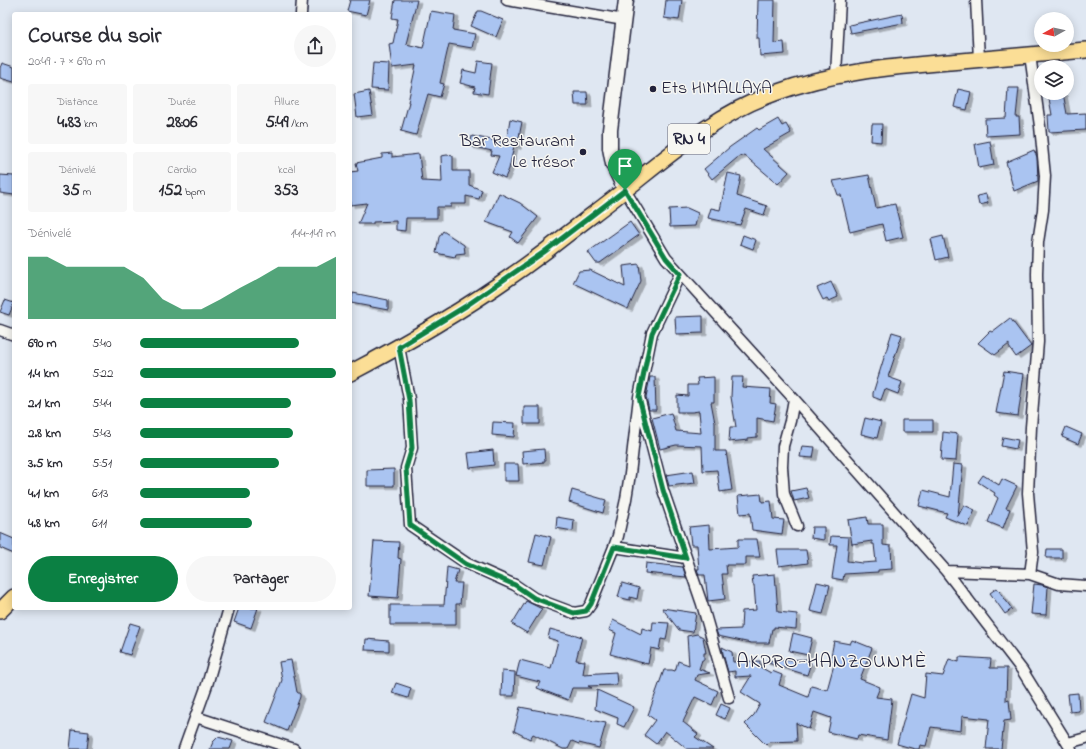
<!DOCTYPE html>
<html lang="fr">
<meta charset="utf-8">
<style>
:root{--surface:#fff;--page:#f7f7f7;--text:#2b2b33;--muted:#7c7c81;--accent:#0b8043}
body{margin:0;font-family:"Indie Flower",sans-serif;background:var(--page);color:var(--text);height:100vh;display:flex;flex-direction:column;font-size:15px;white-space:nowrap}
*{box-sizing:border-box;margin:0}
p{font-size:13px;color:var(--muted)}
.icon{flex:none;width:22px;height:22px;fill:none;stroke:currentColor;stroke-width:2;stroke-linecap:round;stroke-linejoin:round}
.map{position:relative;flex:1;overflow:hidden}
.side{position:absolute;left:12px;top:12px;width:340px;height:598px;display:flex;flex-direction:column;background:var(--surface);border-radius:4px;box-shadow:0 2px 10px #0003}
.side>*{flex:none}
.needle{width:26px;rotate:262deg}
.fabs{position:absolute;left:1034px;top:12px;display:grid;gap:8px}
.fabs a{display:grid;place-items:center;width:40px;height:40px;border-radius:50%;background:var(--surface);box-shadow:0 2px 10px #0003;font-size:20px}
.pin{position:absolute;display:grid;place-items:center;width:34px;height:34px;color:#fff;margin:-41px -17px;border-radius:50% 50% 50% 0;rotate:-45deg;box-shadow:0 0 4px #0007}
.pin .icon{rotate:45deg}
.round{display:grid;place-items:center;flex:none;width:42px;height:42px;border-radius:21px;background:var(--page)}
.summary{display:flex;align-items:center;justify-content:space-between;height:68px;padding:0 16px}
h1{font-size:22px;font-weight:800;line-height:30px}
.figures{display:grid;grid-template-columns:repeat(3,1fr);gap:6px;height:68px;padding:4px 16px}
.figures div{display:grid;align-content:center;border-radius:4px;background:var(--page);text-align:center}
.figures b{font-size:17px;font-weight:800}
.figures small{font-size:11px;font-weight:400}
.figures p{font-size:11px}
.chart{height:112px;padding:8px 16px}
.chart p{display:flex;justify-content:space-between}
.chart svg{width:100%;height:72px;margin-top:4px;fill:var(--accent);opacity:.7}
.primary-button{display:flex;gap:8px;margin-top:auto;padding:8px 16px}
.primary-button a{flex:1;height:46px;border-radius:24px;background:var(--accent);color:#fff;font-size:16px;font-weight:800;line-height:46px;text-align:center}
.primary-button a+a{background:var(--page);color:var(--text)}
ul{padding:0 16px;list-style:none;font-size:13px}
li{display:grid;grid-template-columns:64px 48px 1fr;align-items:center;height:30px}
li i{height:10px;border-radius:5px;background:var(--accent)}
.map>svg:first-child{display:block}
.building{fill:#aac4f1;stroke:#22223b;filter:url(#shadow)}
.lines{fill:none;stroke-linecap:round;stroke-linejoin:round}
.street-casing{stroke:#22223b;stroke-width:13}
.secondary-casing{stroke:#22223b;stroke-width:17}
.primary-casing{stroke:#22223b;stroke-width:18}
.street{stroke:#f6f6f2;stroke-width:10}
.secondary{stroke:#f6f6f2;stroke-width:14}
.primary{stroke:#fbde96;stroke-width:15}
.route-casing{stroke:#fff;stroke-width:8}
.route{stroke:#0b8043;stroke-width:5}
.poi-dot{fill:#22223b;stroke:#f6f6f2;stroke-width:1.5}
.labels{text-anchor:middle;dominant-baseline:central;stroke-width:3;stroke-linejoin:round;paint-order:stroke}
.shield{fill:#f6f6f2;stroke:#626272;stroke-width:1}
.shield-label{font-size:17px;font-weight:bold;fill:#22223b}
.poi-label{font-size:18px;fill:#22223b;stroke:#f6f6f2;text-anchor:start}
.quarter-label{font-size:20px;letter-spacing:1px;fill:#22223b;stroke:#f6f6f2}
</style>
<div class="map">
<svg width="1086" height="749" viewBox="0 0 1086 749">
<defs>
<filter id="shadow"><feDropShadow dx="4" dy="2.5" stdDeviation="0" flood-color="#0004"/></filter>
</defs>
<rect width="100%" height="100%" fill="#dfe7f2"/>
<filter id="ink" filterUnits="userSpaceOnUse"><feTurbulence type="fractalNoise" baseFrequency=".025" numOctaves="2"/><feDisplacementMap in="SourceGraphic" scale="8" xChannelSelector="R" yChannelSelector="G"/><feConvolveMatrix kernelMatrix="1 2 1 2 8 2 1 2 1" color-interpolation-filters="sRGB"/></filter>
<g filter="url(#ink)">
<path class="building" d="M 350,0 L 370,0 L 366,15 L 347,11 Z
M 395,0 L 417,0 L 406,44 L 423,48 L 431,11 L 455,15 L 453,30 L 475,34 L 472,48 L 449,44 L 440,83 L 444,84 L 440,97 L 428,94 L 416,135 L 401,131 L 409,102 L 408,102 L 416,65 L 392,68 L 389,44 L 393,43 L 398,19 L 392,18 Z
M 666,0 L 682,0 L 679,20 L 664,18 Z
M 758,0 L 775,0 L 774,43 L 784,42 L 785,54 L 760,56 L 759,38 L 757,38 Z
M 478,11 L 481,11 L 503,20 L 496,37 L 471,26 Z
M 902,14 L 903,23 L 851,33 L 849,25 Z
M 478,61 L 492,63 L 488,94 L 474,92 L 475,87 L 460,83 L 463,70 L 476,73 Z
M 2,63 L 14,67 L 14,82 L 0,78 L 0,68 Z
M 373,63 L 389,64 L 388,90 L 371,89 Z
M 1008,88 L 1019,88 L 1016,117 L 1019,117 L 1020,134 L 986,136 L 985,119 L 1006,118 Z
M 958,89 L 971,92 L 967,110 L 954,107 Z
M 369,91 L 373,115 L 357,117 L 354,94 Z
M 574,92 L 587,92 L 588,105 L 575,105 Z
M 1048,93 L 1063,93 L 1067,114 L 1086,113 L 1086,130 L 1049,132 L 1048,115 L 1052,115 Z
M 510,119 L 522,122 L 517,147 L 514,146 L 509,169 L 505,178 L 492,172 L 499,156 L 491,155 L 492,151 L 470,146 L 472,136 L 506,143 Z
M 778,119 L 782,126 L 786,124 L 791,133 L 763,149 L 789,172 L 778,184 L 744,155 L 737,158 L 712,179 L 704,169 L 730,147 L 757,128 L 759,130 Z
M 872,124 L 882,124 L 881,142 L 871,141 Z
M 990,141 L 994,165 L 979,168 L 975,144 Z
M 1034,150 L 1037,157 L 1038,181 L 1014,191 L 1006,162 Z
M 392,153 L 392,157 L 419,154 L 422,181 L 442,182 L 441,156 L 447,155 L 453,156 L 453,171 L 469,171 L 469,185 L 482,190 L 479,199 L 466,196 L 466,204 L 451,204 L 451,207 L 437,207 L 437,218 L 406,218 L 405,231 L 396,230 L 396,221 L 373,222 L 373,224 L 358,224 L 367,203 L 350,205 L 350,172 L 358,171 L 356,163 L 382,158 L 382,154 Z
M 728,173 L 741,176 L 737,196 L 767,206 L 764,215 L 746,209 L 740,225 L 708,218 L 711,208 L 720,210 Z
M 0,175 L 14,176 L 14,195 L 0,193 Z
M 869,175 L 876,208 L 895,204 L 903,237 L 886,241 L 882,224 L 850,232 L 841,195 L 838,195 L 833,181 Z
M 499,193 L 520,203 L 538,217 L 518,243 L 510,237 L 513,232 L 486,222 Z
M 986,194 L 988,203 L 979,205 L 977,196 Z
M 687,208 L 698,213 L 695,226 L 670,227 L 669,209 Z
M 630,222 L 639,235 L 600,263 L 596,263 L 588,252 Z
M 443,231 L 464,245 L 465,253 L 456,254 L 455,257 L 436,253 L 439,237 Z
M 743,235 L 756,240 L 753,249 L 740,244 Z
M 943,236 L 948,257 L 936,260 L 931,239 Z
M 639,264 L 641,281 L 628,309 L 573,283 L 579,271 L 590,270 L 625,287 L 623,266 Z
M 831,282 L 838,297 L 829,301 L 827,298 L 823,300 L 817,288 Z
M 353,293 L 388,300 L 388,310 L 351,303 Z
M 5,300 L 14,303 L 9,315 L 0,312 Z
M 703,316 L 703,333 L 676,334 L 675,317 Z
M 1010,318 L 1031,346 L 1016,357 L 1009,347 L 1009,344 L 995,355 L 978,343 L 990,331 L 992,332 Z
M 892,332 L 902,335 L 888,377 L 902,382 L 898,394 L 885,389 L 881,400 L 873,397 L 873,393 Z
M 1004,371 L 1024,374 L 1018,416 L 996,413 Z
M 650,377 L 655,377 L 656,410 L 649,410 L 646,397 Z
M 714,377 L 714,402 L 711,402 L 715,423 L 715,451 L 726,451 L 732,490 L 720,492 L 717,470 L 703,471 L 702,446 L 676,445 L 660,449 L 652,418 L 671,413 L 676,431 L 701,433 L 699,411 L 692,412 L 677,412 L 677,395 L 688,396 L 688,385 L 698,385 L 697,378 Z
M 732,377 L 743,377 L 742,387 L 771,389 L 770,403 L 776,404 L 773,421 L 757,418 L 757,437 L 748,438 L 748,440 L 729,442 L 730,427 L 736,427 L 731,397 Z
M 524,407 L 540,407 L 540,424 L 524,424 Z
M 865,418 L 881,422 L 877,438 L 861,434 Z
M 902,420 L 933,420 L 933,432 L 902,432 Z
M 493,422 L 515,423 L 514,437 L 492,435 Z
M 1066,427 L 1082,434 L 1078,444 L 1062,437 Z
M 943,432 L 958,434 L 956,461 L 941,460 Z
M 1003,437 L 1018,440 L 1016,449 L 1001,446 Z
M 802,446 L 815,447 L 813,458 L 800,457 Z
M 544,449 L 545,462 L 523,464 L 522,451 Z
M 493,450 L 494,465 L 470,468 L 468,453 Z
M 504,464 L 518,464 L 519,481 L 504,481 Z
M 953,464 L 963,465 L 958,516 L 964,505 L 975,510 L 968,526 L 945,517 L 947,513 L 919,506 L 923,490 L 950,497 Z
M 394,469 L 394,486 L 367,486 L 367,470 Z
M 693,471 L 695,483 L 669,486 L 666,475 Z
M 983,475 L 999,485 L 1002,479 L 1017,486 L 1006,508 L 1010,509 L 1003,528 L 988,522 L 998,498 L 994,495 L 995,493 L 978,482 Z
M 806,488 L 809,498 L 794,501 L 791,491 Z
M 572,490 L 606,500 L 603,513 L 569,502 Z
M 761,494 L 762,502 L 771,501 L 773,519 L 784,520 L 782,534 L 752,530 L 750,513 L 740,514 L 738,496 Z
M 557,517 L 574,520 L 573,531 L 556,528 Z
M 867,517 L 868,524 L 883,524 L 883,545 L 891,546 L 892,569 L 878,570 L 878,572 L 844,574 L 843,580 L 832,578 L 837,545 L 830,545 L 831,536 L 849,537 L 847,561 L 862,563 L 876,562 L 874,544 L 872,544 L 872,541 L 852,544 L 848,520 Z
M 709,525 L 710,549 L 738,547 L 738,539 L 757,539 L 760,557 L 746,557 L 746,565 L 726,565 L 727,574 L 722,574 L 725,599 L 708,601 L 705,575 L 699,575 L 697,569 L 699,569 L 697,545 L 691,545 L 689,527 Z
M 812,527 L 824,527 L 824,540 L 811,538 Z
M 0,533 L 14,539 L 14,554 L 0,548 Z
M 536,533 L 551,537 L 544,565 L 529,562 Z
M 374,541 L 399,542 L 398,558 L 401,559 L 398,598 L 369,596 Z
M 1047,549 L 1062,549 L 1062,558 L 1046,558 Z
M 777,550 L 806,550 L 808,563 L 793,565 L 793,564 L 779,566 Z
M 646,563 L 683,567 L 686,577 L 645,573 Z
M 447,567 L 458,570 L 454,583 L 462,583 L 460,604 L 456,604 L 456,625 L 390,625 L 390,605 L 444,605 Z
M 775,574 L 778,612 L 797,614 L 796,629 L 774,627 L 774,629 L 772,629 L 769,643 L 751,643 L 718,636 L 716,630 L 741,629 L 742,611 L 756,610 L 754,585 L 753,585 L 752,576 Z
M 817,582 L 830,585 L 823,614 L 810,611 Z
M 622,583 L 639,588 L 637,599 L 630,597 L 630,600 L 618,597 Z
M 1034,584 L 1042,585 L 1048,587 L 1046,615 L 1031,614 Z
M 997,588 L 1012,609 L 1005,614 L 990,593 Z
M 526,601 L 542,609 L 527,633 L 512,624 Z
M 239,608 L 258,608 L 251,628 L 234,622 Z
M 662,608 L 696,613 L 693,632 L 679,630 Z
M 613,620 L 641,634 L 642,628 L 652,631 L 653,622 L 669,623 L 666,640 L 661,639 L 659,650 L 651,648 L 648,664 L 635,661 L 610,654 L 616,633 L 609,630 Z
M 130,623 L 140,626 L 130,655 L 120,652 Z
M 550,629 L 572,635 L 573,634 L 582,637 L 576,660 L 585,661 L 583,674 L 616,672 L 617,685 L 588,686 L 592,688 L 572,688 L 568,700 L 537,688 L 540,682 L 516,676 L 520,660 L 551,668 L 558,641 L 548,638 Z
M 793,633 L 812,638 L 808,655 L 789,651 Z
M 697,634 L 703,637 L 706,653 L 704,653 L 704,660 L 702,660 L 699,669 L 710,673 L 697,675 L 695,680 L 718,691 L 712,705 L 695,697 L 683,722 L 698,734 L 695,737 L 713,749 L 687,749 L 665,731 L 656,744 L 644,735 L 655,720 L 648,715 L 664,670 L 672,670 L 675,671 L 678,661 L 689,665 L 687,636 Z
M 366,639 L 389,641 L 389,651 L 365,650 Z
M 852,640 L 872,648 L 860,679 L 880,687 L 876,697 L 892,699 L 887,740 L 858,735 L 857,739 L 828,732 L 831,718 L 814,712 L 809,729 L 796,723 L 797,741 L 769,742 L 766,745 L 745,724 L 754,715 L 760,704 L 741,692 L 751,676 L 735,677 L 735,671 L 728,672 L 723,654 L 722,647 L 732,652 L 733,662 L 760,661 L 760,667 L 771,673 L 772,671 L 782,675 L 779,685 L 808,697 L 811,686 L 827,690 L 835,661 L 830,661 L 834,641 L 850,644 Z
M 959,657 L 991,659 L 990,668 L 1007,668 L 1006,701 L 1009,700 L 1011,720 L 1004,721 L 1001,749 L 986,749 L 989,719 L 962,716 L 961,731 L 931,727 L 926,746 L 920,745 L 919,749 L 915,749 L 897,744 L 911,694 L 924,698 L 926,674 L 943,676 L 949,659 L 959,662 Z
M 807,659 L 806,662 L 811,663 L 807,675 L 765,662 L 765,661 Z
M 291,660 L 297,692 L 300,694 L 300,697 L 287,731 L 266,722 L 282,680 L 279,662 Z
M 502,671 L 515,672 L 514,696 L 501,696 Z
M 396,683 L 411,688 L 408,698 L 392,693 Z
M 597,690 L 634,707 L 624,727 L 617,724 L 618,718 L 595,709 Z
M 1078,693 L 1079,711 L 1070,712 L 1068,694 Z
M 721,704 L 730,708 L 725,719 L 716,715 Z
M 520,707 L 606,723 L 599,748 L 579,743 L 579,744 L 572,741 L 568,749 L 563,749 L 533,734 L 530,739 L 514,731 Z
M 72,730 L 89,732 L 87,749 L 70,749 Z
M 218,737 L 233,741 L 230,749 L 210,749 L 213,742 Z"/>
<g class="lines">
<defs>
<path id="street" d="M 507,0 L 624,20
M 976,0 L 979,59
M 301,14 L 302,0
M 1030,55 L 1040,126 L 1045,176 L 1043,210 L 1038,242 L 1037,274 L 1038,342 L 1031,427 L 1028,493 L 1033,552 L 1030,574
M 836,75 L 840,0
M 625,190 L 666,258 L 794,399 L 946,571 L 1022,670 L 1071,749
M 0,330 L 14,335
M 399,347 L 409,399 L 412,448 L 406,468 L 410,525 L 466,563 L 515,585 L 534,598 L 574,613 L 586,611 L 591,604 L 614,547 L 686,558
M 639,397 L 663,490 L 702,604 L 729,698
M 794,399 L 790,421 L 783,446 L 782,467 L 784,494 L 797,526
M 614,547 L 618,536 L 626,499 L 630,474 L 639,397 L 652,333 L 680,274
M 946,571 L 1030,574 L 1059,584 L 1086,586
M 196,717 L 294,749
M 1068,743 L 1086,738
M 184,749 L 207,685 L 229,608"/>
<path id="secondary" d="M 625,190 L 613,164 L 610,148 L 610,130 L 626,0"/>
<path id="primary" d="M 350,373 C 419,337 485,297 547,250 C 576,227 606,205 635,182 C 679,147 721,112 775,93 C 831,72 891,67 950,62 C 995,58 1041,54 1086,50
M 0,611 L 14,597"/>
</defs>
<use href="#street" class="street-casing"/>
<use href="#secondary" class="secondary-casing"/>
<use href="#primary" class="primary-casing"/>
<use href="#street" class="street"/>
<use href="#secondary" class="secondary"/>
<use href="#primary" class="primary"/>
</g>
</g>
<g class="lines" filter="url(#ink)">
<defs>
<path id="route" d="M 625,190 L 666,258 L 680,274 L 652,333 L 639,397 L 663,490 L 686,558 L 614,547 L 591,604 L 586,611 L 574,613 L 534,598 L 515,585 L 466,564 L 410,525 L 406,468 L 412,448 L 409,400 L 399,347 L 466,306 L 544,252 Z"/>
</defs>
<use href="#route" class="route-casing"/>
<use href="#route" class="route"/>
</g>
<g class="poi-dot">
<circle cx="653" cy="89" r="4"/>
<circle cx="583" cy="152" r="4"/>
</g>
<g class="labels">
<rect class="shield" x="668" y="124" width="42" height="30" rx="3"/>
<g class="shield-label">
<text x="689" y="139">RN 4</text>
</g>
<g class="poi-label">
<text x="661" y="89">Ets HIMALLAYA</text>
<text x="575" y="142" text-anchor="end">Bar Restaurant<tspan x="575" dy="21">Le trésor</tspan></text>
</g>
<g class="quarter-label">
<text x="832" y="662">AKPRO-HANZOUNMÈ</text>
</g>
</g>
</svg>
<div class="fabs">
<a><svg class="needle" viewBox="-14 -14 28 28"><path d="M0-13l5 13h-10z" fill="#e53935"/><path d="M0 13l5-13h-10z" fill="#7c7c81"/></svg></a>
<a><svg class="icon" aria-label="layers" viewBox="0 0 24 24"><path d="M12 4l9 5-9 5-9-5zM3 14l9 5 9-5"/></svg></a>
</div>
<div class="pin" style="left:625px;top:190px;background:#1e9e55"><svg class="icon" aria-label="arrive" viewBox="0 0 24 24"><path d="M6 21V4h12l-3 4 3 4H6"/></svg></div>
<section class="side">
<div class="summary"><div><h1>Course du soir</h1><p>20:49 · 7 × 690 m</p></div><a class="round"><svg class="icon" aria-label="share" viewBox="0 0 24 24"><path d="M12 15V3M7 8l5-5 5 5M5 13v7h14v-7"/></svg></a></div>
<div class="figures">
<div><p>Distance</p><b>4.83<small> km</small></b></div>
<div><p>Durée</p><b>28:06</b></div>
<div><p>Allure</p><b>5:49<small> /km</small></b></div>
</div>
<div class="figures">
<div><p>Dénivelé</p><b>35<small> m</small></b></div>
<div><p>Cardio</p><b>152<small> bpm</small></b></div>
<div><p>kcal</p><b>353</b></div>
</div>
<div class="chart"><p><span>Dénivelé</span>144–149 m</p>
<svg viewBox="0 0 160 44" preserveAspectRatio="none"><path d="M0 44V6L10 6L20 12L30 12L40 12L50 12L60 19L70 32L80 38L90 38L100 32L110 25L120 19L130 12L140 12L150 12L160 6V44z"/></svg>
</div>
<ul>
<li><b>690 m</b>5:40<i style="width:81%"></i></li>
<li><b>1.4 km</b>5:22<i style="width:100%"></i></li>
<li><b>2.1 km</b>5:44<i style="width:77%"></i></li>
<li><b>2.8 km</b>5:43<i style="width:78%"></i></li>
<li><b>3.5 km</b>5:51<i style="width:71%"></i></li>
<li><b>4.1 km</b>6:13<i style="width:56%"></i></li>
<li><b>4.8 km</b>6:11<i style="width:57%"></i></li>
</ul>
<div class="primary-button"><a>Enregistrer</a><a>Partager</a></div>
</section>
</div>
